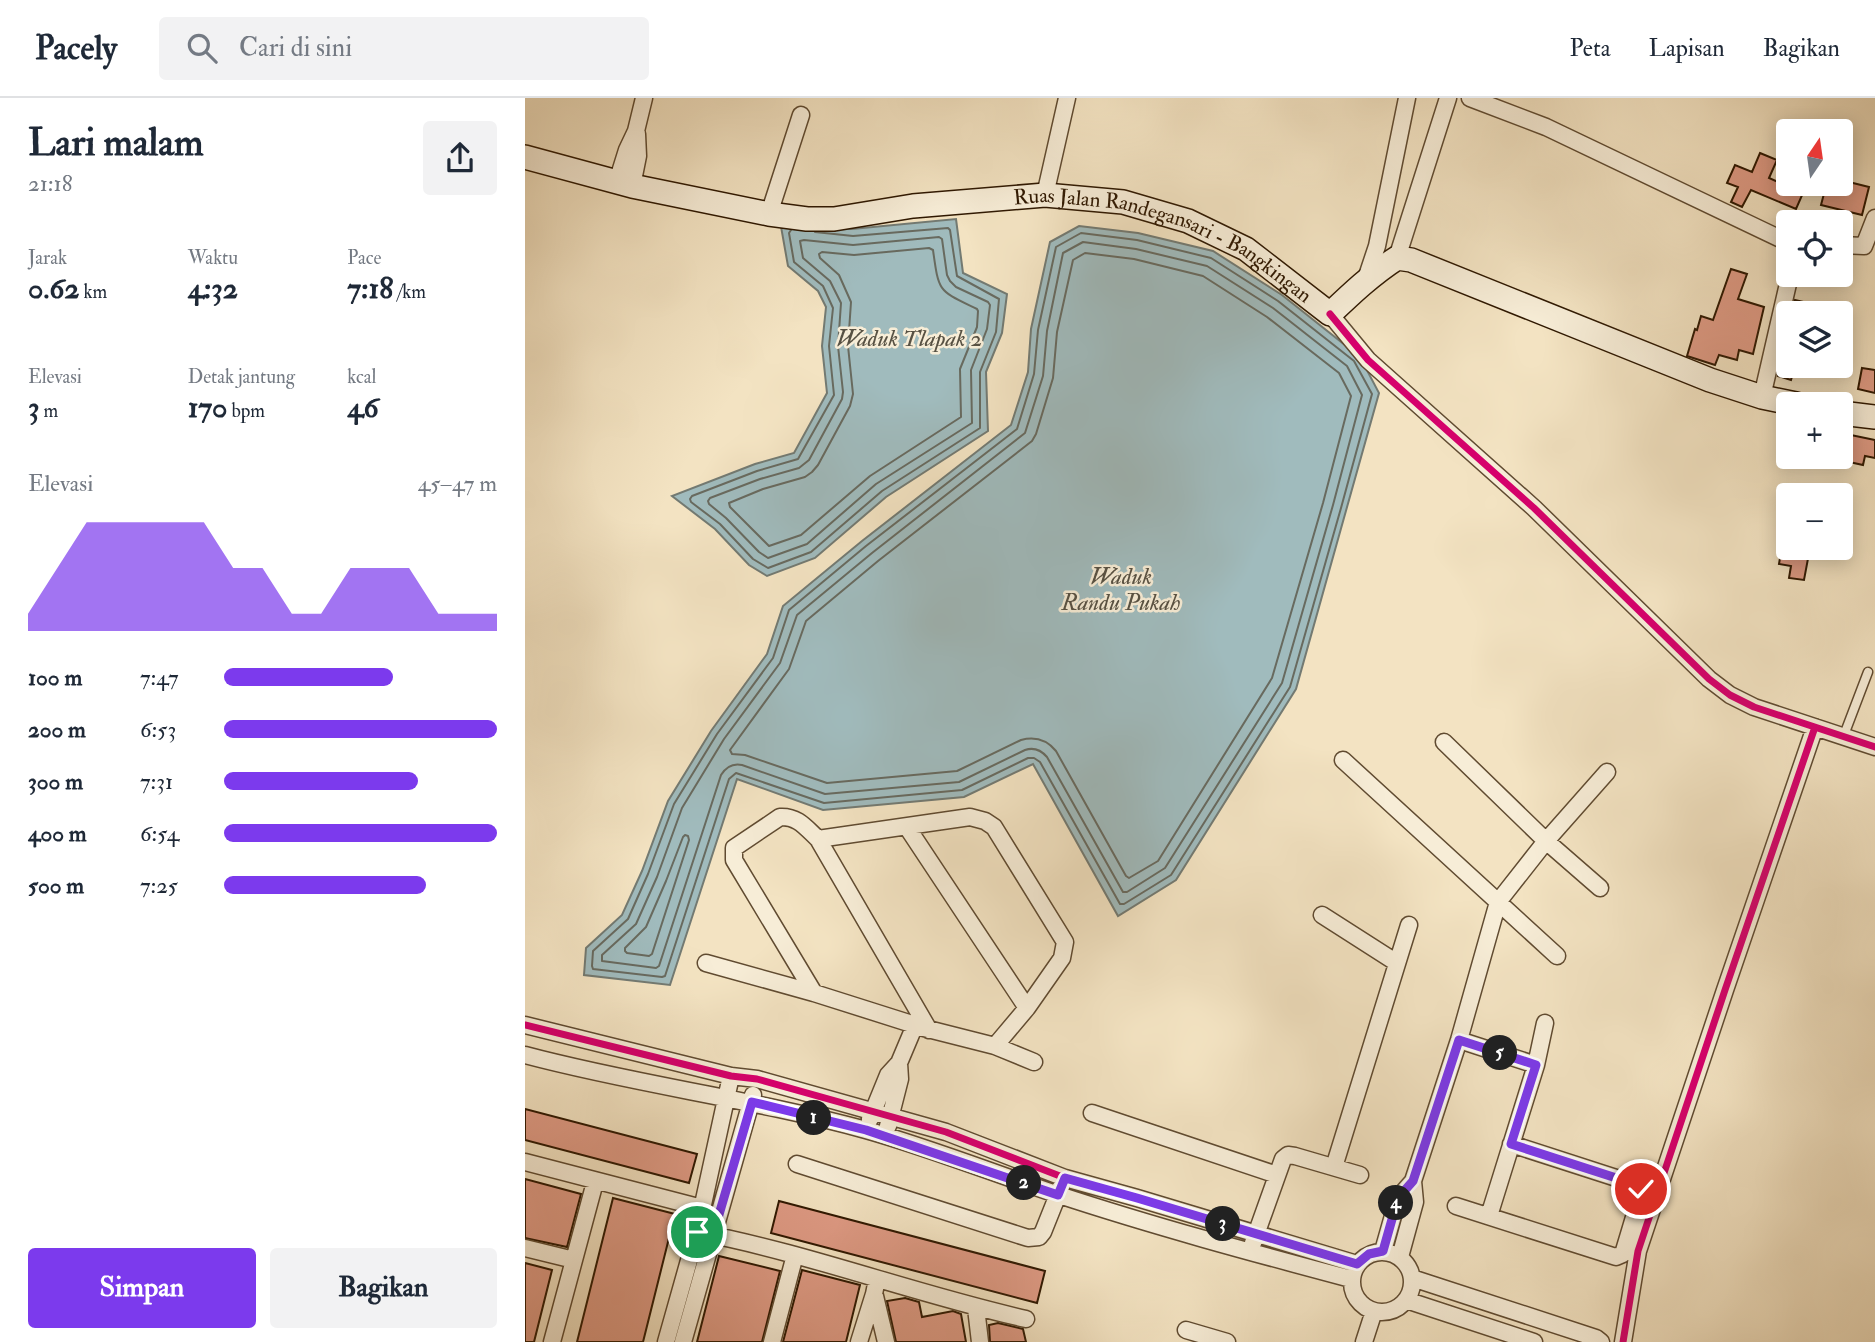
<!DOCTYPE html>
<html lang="id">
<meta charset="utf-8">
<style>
:root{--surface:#fff;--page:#f2f2f3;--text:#1f2937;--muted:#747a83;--line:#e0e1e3;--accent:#7c3aed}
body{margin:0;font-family:"IM FELL Double Pica",serif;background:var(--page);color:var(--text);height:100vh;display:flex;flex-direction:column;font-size:26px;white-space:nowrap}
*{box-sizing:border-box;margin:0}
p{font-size:23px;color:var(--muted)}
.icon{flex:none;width:38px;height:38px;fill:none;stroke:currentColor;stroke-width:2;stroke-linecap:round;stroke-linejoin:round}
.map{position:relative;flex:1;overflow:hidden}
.drawer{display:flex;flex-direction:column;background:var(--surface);width:525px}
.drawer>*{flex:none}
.needle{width:46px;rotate:13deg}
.fabs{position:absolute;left:1251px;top:21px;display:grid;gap:14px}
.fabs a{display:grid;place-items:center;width:77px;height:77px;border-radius:7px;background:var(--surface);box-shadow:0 4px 18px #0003;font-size:35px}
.pin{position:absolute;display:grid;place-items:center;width:60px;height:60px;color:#fff;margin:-30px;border:4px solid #fff;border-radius:50%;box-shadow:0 2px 7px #0007}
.km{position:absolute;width:35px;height:35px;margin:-18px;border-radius:50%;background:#222;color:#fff;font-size:19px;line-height:35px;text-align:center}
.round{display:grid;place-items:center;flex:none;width:74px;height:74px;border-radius:7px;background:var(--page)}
.head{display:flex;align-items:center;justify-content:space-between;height:119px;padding:0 28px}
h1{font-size:38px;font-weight:700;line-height:52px}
.metrics{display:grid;grid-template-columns:repeat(3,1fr);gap:10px;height:119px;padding:7px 28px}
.metrics div{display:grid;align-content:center}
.metrics b{font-size:30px;font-weight:700}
.metrics small{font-size:19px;font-weight:400}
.metrics p{font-size:19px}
.chart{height:196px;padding:14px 28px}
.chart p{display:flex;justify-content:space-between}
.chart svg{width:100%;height:126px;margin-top:7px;fill:var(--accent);opacity:.7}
.cta{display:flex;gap:14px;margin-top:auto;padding:14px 28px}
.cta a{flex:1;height:80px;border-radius:7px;background:var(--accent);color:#fff;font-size:28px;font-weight:700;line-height:80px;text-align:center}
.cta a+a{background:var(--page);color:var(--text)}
ul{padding:0 28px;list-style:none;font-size:23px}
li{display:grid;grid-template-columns:112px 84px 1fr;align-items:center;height:52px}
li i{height:18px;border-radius:9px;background:var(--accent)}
header{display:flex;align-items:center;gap:42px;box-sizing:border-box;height:98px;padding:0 35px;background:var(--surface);border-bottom:2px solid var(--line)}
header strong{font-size:33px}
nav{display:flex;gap:38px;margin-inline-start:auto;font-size:24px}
.search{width:490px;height:63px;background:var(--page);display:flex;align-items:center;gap:18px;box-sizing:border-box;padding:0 24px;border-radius:7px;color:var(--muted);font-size:26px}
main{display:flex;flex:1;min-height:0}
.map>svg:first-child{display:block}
.water{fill:#a0bbbd;stroke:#737a72;stroke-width:2}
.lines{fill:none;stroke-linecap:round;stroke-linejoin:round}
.shore{stroke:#686a5f;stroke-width:2}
.building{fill:#de9a84;stroke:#2f1801;stroke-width:2}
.lane-casing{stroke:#604b31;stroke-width:11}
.street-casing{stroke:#604b31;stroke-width:19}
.secondary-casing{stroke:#2f1801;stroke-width:26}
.lane{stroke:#f7edd7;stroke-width:8}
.street{stroke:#f7edd7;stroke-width:16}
.secondary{stroke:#f7edd7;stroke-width:23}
.cycleway-casing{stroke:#f7edd7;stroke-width:11}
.cycleway{stroke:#d6006c;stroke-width:7}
.route-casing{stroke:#fff;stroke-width:14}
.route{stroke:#7c3aed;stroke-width:9}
.labels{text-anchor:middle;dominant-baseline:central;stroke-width:5;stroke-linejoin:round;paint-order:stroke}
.street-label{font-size:21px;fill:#2f1801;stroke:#f7edd7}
.water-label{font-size:23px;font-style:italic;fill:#575143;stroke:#f7edd7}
</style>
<header>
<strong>Pacely</strong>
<div class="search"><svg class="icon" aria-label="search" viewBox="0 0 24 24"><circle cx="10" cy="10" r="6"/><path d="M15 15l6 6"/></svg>Cari di sini</div>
<nav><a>Peta</a><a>Lapisan</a><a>Bagikan</a></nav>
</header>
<main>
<section class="drawer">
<div class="head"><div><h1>Lari malam</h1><p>21:18</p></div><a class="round"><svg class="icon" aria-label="share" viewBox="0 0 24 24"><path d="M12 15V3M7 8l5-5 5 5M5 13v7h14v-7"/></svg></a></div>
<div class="metrics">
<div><p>Jarak</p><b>0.62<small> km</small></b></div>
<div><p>Waktu</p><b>4:32</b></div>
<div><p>Pace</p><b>7:18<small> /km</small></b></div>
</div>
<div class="metrics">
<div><p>Elevasi</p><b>3<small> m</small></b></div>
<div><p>Detak jantung</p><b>170<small> bpm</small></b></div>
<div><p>kcal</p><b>46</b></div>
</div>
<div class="chart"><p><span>Elevasi</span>45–47 m</p>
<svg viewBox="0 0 160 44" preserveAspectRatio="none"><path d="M0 44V38L10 22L20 6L30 6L40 6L50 6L60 6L70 22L80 22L90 38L100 38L110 22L120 22L130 22L140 38L150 38L160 38V44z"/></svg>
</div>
<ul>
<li><b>100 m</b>7:47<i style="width:62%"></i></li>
<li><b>200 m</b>6:53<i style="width:100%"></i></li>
<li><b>300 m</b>7:31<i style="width:71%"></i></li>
<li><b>400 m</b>6:54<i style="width:100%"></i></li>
<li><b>500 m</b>7:25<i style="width:74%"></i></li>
</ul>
<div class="cta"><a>Simpan</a><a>Bagikan</a></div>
</section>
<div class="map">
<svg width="1350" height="1244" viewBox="0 0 1350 1244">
<rect width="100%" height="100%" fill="#f3e3c2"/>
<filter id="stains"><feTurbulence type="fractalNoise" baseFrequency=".00286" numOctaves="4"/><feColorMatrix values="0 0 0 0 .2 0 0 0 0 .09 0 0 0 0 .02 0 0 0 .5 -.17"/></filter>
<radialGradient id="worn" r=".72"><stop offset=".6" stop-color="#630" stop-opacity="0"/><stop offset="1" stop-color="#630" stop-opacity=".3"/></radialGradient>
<path class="water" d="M 431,121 L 438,175 L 482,196 L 477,235 L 461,274 L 463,333 L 361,399 L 290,460 L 242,478 L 224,467 L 190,431 L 147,398 L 230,366 L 269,355 L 302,295 L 297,248 L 301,209 L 293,193 L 263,168 L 255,123 L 327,131 Z
M 554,128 L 613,135 L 688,153 L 757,197 L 835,259 L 854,295 L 771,591 L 651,782 L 593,818 L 508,666 L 439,699 L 298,712 L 212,681 L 145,887 L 59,877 L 61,850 L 97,817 L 117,773 L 143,703 L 186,633 L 242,556 L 258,508 L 337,443 L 486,327 L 503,274 L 506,231 L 525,144 Z"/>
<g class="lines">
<path class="shore" d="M 266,132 L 264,135 L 269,164 L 298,188 L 308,210 L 304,248 L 309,297 L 273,361 L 232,373 L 167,398 L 165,401 L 166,404 L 195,426 L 228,461 L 243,470 L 286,454 L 357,393 L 455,330 L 455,274 L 471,234 L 474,201 L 432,178 L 425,132 L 423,130 L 328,138 L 290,134
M 556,135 L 612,142 L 686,160 L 753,203 L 829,263 L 847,296 L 816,410 L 765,589 L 646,777 L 599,806 L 595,806 L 515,664 L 509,660 L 503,660 L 437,692 L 299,705 L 211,675 L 204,681 L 140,878 L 137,879 L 68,871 L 67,868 L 68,853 L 103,821 L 123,776 L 149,706 L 192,636 L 248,560 L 264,512 L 341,448 L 492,331 L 509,276 L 513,232 L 531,149 Z
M 414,139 L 417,141 L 422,177 L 425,183 L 431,189 L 463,204 L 465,207 L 462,231 L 446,272 L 447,325 L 351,386 L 282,446 L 243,460 L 234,454 L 201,420 L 184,406 L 183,403 L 185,400 L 235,381 L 274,370 L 284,362 L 317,301 L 318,294 L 313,248 L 316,205 L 305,183 L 278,160 L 275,143 L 279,142 L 328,147 Z
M 558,144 L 611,151 L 682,168 L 748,210 L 822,268 L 837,297 L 808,407 L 757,585 L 640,770 L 602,794 L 598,794 L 522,659 C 516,652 509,649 500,652 L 434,684 L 300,696 L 217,667 C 208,665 201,669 196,677 L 134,868 L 131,870 L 77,863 L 77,857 L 111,826 L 132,779 L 157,710 L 199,641 L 255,565 L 272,517 L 347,455 L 500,335 L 518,278 L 522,233 L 538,155 Z
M 404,150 L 408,152 C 414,195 413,192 452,211 L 453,213 L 452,229 L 435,271 L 436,319 L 345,378 L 276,437 L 244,448 L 205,409 L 204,405 L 238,391 L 280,379 L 287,374 L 293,367 L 325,308 L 328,296 L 323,248 L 326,204 L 314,177 L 295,160 L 294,156 L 297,154 L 329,157 Z
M 560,155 L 609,161 L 678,178 L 742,219 L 814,275 L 826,298 L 798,405 L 747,580 L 633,763 L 604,780 L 601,778 L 531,653 C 522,642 511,638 496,642 L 432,673 L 302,685 L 220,657 L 207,656 L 205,652 L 264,571 L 281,523 L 353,463 L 507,343 L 511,336 L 528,280 L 532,234 L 548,162 Z
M 160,737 L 163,738 L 164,742 L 127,856 L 124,858 L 102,855 L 100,853 L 100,850 L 121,829 L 141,783 L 158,739 Z"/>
</g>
<path class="building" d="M 1235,55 L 1252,62 L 1244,80 L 1278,95 L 1271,111 L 1226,92 L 1217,109 L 1206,104 L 1213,89 L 1202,85 L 1210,67 L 1227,74 Z
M 1316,82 L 1344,89 L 1337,117 L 1296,107 L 1301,88 L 1316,92 Z
M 1206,171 L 1222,176 L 1213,201 L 1239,209 L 1228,256 L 1214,252 L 1212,262 L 1194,257 L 1190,267 L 1162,258 L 1170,231 L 1172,232 L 1176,218 L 1188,222 Z
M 1270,202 L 1308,211 L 1308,215 L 1267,215 Z
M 1263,233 L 1264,268 L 1270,268 L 1266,282 L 1253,278 Z
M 1337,270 L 1350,272 L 1350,295 L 1333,291 Z
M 1321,336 L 1350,342 L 1350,360 L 1340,358 L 1338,367 L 1315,362 Z
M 1269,450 L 1285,450 L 1279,482 L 1264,480 L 1266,468 L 1254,466 L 1256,454 L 1268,456 Z
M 0,1011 L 172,1056 L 164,1085 L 0,1042 Z
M 0,1081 L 56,1096 L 42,1149 L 0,1140 Z
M 88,1100 L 150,1116 L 118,1244 L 52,1244 Z
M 254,1103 L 520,1173 L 512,1205 L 246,1135 Z
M 194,1158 L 255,1173 L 237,1244 L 172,1244 Z
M 0,1165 L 27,1172 L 9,1244 L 0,1244 Z
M 277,1172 L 335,1187 L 321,1244 L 258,1244 Z
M 380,1200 L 394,1204 L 397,1219 L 428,1213 L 436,1216 L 441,1244 L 371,1244 L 362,1203 Z
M 473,1225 L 498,1231 L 501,1244 L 465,1244 L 464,1227 Z"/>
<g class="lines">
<defs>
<path id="lane" d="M 1319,637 L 1343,574"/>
<path id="street" d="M 945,0 L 1021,29 L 1264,145
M 92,84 L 102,52 L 111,33 L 119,0
M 107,88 L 113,58 L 112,36
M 520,97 L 542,0
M 244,116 L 276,17
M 1316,147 L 1339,148 L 1350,120
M 872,160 L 923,0
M 841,181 L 852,148 L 882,0
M 805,216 L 843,262 L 1009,410 L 1184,581 L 1205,597 L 1229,609 L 1350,649
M 1237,299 L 1265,177
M 919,644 L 1021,743 L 1075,790
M 818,662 L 1032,858
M 382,729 L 502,910
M 293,741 L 445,719 L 460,723 L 469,729 L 540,844 L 537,860 L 502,910 L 470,948
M 797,817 L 872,865
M 181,865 L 289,895 L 390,927 L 374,965 L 363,977 L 345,1021
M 289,895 L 209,762 L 209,750 L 255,719 C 273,718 281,730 293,741 L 404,932
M 0,927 L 206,978 L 232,981 L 421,1034 L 540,1080 L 612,1100 L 832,1166
M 395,929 L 470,948 L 509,964
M 934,942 L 1011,967
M 0,957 C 112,987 228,1001 341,1032 C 405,1050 468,1075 531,1096 C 628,1128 728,1155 826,1181
M 567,1015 L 752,1077
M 363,1028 L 375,981 L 374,965
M 0,1064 L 177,1110
M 272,1066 L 503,1140 L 514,1139 L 518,1134 L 536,1089
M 809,1069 L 884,827
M 931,1108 L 1091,1159 L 1098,1156 L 1116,1096 L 1116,1091 L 1113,1087 L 986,1046
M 964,1118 L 1011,967 L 1020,925
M 172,1134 C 283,1155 390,1196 501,1221
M 728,1145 L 758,1061 L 763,1057 L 770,1058 L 835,1077
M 0,1150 L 49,1162
M 858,1153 L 873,1100 L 888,1083
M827 1184a30 30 0 1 1 60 0a30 30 0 1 1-60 0Z
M 875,1159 L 890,1104 L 888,1083 L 934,942 L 973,804 L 1021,743 L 1082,674
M 887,1180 L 1071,1240 L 1076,1244
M 350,1198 L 361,1244
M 881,1202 L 1009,1244
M 451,1210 L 455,1244
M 661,1232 L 702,1244
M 27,1244 L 70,1084
M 141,1244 L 172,1134 L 206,978
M 158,1244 L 228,997
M 247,1244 L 270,1157
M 334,1244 L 349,1196 L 352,1181
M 839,1244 L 849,1213
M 1098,1244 L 1113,1153 L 1200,892 L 1290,629"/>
<g id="secondary">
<path id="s1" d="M 0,59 L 107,88 L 244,116 L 282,121 L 309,121 L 388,108 L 520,97 L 598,104 L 663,123 L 721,151 L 805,216 C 826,196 847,176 872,160 L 886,162 L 1185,282 L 1237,299 L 1271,306"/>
<path d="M 1316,315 L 1350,319"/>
</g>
</defs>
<use href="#lane" class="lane-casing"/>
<use href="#street" class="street-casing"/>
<use href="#secondary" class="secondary-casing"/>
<use href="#lane" class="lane"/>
<use href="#street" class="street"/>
<use href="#secondary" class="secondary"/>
<defs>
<path id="cycleway" d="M 805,216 L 843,262 L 1009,410 L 1184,581 L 1205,597 L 1229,609 L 1350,649
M 0,927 L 206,978 L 232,981 L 421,1034 L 540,1080 L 612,1100 L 832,1166
M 1098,1244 L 1113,1153 L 1200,892 L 1290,629"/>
</defs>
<use href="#cycleway" class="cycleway-casing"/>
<use href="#cycleway" class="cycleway"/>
</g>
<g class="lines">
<defs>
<path id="route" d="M 172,1134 L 188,1137 L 227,1004 L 341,1032 L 533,1097 L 540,1080 L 612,1100 L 832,1166 L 844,1156 L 858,1153 L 873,1100 L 888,1083 L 934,942 L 1011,967 L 986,1046 L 1113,1087 L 1116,1091"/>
</defs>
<use href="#route" class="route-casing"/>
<use href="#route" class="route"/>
</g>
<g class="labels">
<g class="street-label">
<text stroke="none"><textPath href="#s1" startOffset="658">Ruas Jalan Randegansari - Bangkingan</textPath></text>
</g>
<g class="water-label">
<text x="384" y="240">Waduk Tlapak 2</text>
<text x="596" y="478">Waduk<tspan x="596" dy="26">Randu Pukah</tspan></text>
</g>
</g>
<rect width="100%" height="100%" filter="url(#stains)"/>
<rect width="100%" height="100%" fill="url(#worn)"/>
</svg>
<div class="fabs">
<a><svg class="needle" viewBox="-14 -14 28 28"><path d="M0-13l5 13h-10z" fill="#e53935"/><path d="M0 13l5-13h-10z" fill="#747a83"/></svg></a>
<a><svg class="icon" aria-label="locate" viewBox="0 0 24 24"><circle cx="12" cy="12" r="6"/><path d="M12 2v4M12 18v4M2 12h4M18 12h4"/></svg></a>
<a><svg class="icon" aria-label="layers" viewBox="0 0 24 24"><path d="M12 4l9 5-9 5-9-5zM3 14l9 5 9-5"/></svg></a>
<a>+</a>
<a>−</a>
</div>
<div class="pin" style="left:172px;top:1134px;background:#1e9e55"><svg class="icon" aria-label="arrive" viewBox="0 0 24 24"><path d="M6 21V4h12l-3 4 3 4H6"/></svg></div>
<div class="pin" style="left:1116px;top:1091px;background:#d93025"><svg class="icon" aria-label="check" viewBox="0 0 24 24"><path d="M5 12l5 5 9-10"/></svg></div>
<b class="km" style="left:289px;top:1020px">1</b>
<b class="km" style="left:499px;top:1085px">2</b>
<b class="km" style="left:698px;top:1126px">3</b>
<b class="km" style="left:871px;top:1105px">4</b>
<b class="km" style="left:975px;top:955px">5</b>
</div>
</main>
